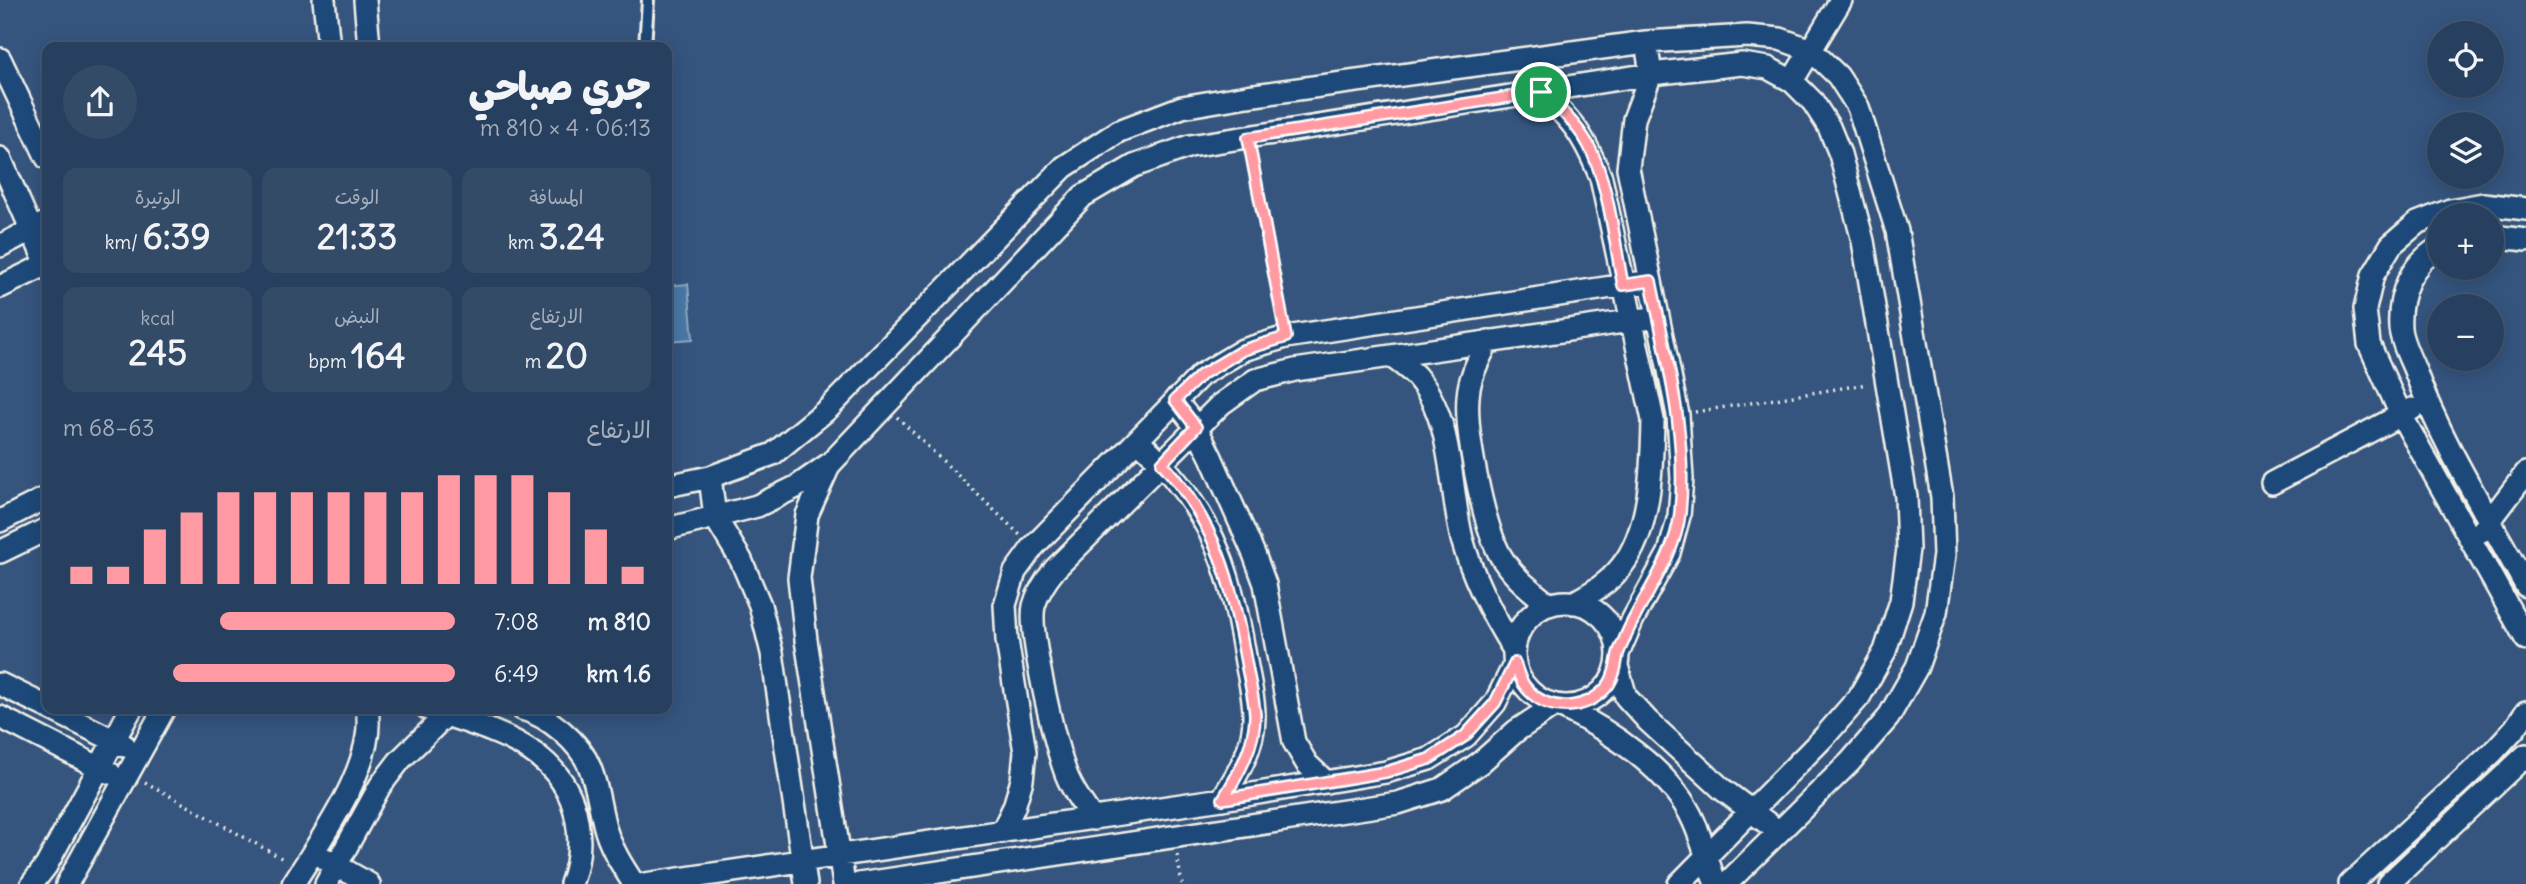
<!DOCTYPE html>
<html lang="ar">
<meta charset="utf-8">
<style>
:root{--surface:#28405f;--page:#344b68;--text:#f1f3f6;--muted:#a5afbd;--line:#445974;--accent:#ff9aa2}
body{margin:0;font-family:Delius,"Playpen Sans Arabic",sans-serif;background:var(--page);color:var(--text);direction:rtl;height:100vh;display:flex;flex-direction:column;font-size:26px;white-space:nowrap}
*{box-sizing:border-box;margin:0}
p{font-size:23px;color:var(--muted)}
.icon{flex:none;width:38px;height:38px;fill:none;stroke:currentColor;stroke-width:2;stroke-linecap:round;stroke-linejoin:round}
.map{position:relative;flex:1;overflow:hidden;direction:ltr}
.panel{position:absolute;left:42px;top:42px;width:630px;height:672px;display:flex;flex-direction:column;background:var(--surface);border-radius:14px;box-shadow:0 4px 18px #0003,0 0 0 2px var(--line);direction:rtl}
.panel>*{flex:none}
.controls{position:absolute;left:2427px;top:21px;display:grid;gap:14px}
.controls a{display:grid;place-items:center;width:77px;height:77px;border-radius:50%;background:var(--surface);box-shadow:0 4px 18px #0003,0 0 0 2px var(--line);font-size:35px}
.pin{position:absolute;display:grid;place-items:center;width:60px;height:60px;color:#fff;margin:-30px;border:4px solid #fff;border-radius:50%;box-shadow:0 2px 7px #0007}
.round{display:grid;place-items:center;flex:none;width:74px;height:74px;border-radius:37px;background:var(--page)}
.overview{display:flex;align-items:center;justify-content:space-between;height:119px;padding:0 21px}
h1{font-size:38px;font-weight:800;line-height:52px}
.stats{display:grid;grid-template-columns:repeat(3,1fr);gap:10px;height:119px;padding:7px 21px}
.stats div{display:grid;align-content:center;border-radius:14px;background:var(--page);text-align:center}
.stats b{font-size:35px;font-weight:800}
.stats small{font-size:19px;font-weight:400}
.stats p{font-size:19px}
.chart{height:196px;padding:14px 21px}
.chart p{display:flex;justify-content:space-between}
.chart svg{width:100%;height:126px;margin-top:7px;stroke:var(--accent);stroke-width:6}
ul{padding:0 21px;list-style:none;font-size:23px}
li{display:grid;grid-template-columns:112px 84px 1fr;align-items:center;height:52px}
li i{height:18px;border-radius:9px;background:var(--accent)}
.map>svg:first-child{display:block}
.water{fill:#4a78a6;stroke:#8ea8c0;stroke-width:2}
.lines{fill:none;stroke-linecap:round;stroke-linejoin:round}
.service-casing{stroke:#f4f1e8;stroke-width:16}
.minor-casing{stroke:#f4f1e8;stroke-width:26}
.path{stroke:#f4f1e8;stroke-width:3.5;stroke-dasharray:2 5;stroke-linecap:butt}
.service{stroke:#1f4a7a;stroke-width:10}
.minor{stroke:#1f4a7a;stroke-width:21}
.route-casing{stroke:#fff;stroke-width:14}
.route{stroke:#ff9aa2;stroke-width:9}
</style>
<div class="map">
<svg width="2526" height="884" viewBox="0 0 2526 884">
<rect width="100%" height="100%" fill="#35557f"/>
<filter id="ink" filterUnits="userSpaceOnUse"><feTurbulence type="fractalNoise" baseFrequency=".0143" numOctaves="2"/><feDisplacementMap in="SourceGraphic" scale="14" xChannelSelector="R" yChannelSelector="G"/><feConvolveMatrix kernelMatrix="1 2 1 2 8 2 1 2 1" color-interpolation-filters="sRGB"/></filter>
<g filter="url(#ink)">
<path class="water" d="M 688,284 L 693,339 L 667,341 L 667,286 Z"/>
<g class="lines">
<defs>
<path id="service" d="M 645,47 L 648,0"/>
<path id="minor" d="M 324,0 L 329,47
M 365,0 L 369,47
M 0,59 L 47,158
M 1792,81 L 1841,0
M 1541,92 C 1574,122 1584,136 1601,178 L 1653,420 C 1652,466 1651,530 1621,567 C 1608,584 1591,593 1573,603
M 0,158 L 47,265
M 2526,209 L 2483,204 L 2450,210 L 2417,223 L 2391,245 L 2373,275 L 2365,309 L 2369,344 L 2401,415 L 2526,639
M 2492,236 L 2526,240
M 0,246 L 47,222
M 2440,247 C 2410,264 2398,295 2400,328 C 2401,341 2409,356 2414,368 C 2441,443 2488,516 2526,586
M 0,287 L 47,264
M 1488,341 C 1479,359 1469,377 1468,397 C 1465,433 1483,523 1500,555 C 1512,576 1531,590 1549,605
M 1391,356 C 1399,362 1409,369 1416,376 C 1454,419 1449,487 1462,539 C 1473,579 1492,615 1514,650
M 1175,400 L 1196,427 L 1211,457 L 1254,554 L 1265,584 L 1294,742 L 1307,764 L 1326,782
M 1138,440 C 1210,508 1229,561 1245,656 C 1248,675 1254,696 1254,715 C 1255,745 1238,774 1222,799
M 830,464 L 807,515 L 799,578 L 806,640 L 844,884
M 710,477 L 715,517 L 741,560 L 760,605 L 772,653 L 806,884
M 2272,483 L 2412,409
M 667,486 L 710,477 L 773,454 L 829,408 L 1064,167 L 1119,131 L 1182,107 L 1247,96 L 1646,42 L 1747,36 L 1780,39 L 1811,50 L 1838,76 L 1858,107 L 1897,231 L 1942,497 L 1944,555 L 1936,613 L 1917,667 L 1888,718 L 1850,762 L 1726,884
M 0,521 L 47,497
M 667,529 L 757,506 L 796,487 L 832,462 L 1083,196 L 1134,166 L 1190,146 L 1651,74 L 1742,64 L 1768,68 L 1792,81 L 1813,102 L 1829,127 L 1840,154 L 1863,241 L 1906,497 L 1908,549 L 1901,601 L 1885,651 L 1859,697 L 1825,736 L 1679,884
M 2482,531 L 2526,473
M 0,552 L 47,529
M1514 654a52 52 0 1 1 104 0a52 52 0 1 1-104 0Z
M 1618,654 L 1633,619 L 1669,553 L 1679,516 L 1682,479 L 1678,415 L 1628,168 L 1634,119 L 1651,74 L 1646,42
M 1617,666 L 1626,697 L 1648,721 L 1722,789 L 1779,832
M 0,684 L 47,707
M 1560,706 C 1609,730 1672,771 1694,822 C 1703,842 1708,864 1716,884
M 51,709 L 125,746
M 428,709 C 489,730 565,746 577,821 C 581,843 579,863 571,884
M 522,709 C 547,715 580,742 590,768 C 598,788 600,810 606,831 C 612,850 623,867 634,884
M 0,717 L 110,773
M 1093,819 C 1082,803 1070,787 1064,768 C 1054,739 1028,632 1034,606 C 1038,591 1046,580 1055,569 L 1221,404 L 1255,380 L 1295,370 L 1658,317
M 1002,832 L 1014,807 L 1022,780 L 1025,752 L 1007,640 L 1005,605 L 1015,572 L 1033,547 L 1201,375 L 1243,350 L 1286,337 L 1651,281
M 325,859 L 369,884
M 32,884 L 46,866 L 131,709
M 67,884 L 164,709
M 293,884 C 321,838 377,763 367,709
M 326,884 L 380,786 L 400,760 L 446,715
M 645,884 L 1222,799 L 1386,772 L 1429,759 L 1466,736 L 1495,703 L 1515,663
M 859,884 L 1398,803 L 1442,789 L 1481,762 L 1516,731 L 1555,705
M 2350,884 L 2493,752 L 2515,728 L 2526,712
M 2388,884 L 2526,755"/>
</defs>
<use href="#service" class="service-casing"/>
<use href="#minor" class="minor-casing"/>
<path class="path" d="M 1252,157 L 1283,317
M 1695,412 L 1867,384
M 897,417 L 1020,535
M 145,782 L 285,860
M 1177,855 L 1182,884"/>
<use href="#service" class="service"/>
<use href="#minor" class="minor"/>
</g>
</g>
<g class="lines" filter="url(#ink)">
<defs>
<path id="route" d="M 1541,92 C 1558,107 1576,123 1588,144 C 1609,183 1614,241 1623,285 L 1651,281 C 1666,357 1688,434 1680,513 C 1675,558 1644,594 1626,635 C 1624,641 1620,648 1618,654 C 1616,665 1615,675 1609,684 C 1590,710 1552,714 1529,691 C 1521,683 1518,673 1515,663 L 1495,703 L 1465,736 L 1429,759 L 1386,772 L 1223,799 C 1238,775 1255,746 1255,715 C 1254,698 1249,679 1246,662 C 1232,583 1217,525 1162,463 L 1196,427 L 1175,400 L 1201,375 L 1243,350 L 1286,337 L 1248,138 Z"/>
</defs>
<use href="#route" class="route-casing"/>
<use href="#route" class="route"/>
</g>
</svg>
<div class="controls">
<a><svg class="icon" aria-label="locate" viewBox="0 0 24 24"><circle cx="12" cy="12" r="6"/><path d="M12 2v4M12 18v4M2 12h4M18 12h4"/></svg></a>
<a><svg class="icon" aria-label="layers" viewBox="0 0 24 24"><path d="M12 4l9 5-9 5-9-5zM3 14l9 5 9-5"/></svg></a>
<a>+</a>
<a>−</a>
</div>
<div class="pin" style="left:1541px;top:92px;background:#1e9e55"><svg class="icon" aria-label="arrive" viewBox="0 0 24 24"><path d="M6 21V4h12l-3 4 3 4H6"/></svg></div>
<section class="panel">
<div class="overview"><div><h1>جري صباحي</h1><p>06:13 · 4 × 810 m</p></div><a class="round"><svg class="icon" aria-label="share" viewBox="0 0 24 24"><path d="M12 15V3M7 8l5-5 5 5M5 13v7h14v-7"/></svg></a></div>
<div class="stats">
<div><p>المسافة</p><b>3.24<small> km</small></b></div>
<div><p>الوقت</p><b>21:33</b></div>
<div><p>الوتيرة</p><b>6:39<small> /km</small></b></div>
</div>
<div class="stats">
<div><p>الارتفاع</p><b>20<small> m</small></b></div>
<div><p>النبض</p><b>164<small> bpm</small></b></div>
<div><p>kcal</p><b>245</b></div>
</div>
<div class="chart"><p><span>الارتفاع</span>63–68 m</p>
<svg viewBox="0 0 160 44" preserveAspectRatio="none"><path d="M5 44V38M15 44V38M25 44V25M35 44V19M45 44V12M55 44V12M65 44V12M75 44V12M85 44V12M95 44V12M105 44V6M115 44V6M125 44V6M135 44V12M145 44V25M155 44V38"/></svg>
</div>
<ul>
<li><b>810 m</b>7:08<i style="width:60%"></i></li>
<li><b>1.6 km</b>6:49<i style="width:72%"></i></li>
</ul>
</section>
</div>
